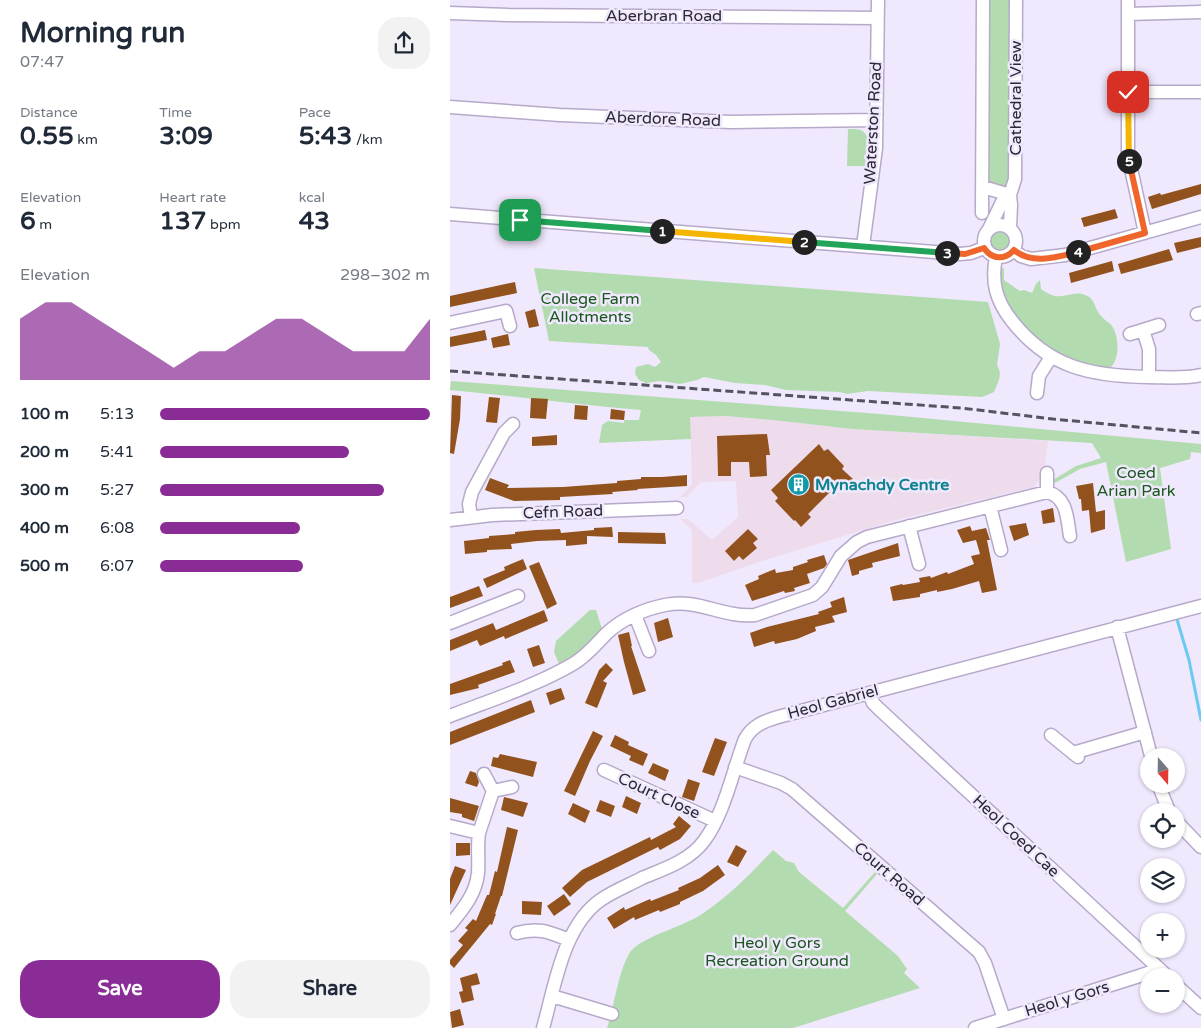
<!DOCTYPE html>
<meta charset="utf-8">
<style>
:root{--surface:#fff;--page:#f2f2f3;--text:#1f2937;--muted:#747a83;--accent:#8a2c96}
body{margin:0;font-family:"Varela Round",sans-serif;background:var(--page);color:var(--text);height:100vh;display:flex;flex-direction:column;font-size:19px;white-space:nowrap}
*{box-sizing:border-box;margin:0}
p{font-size:16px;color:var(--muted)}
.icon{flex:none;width:28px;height:28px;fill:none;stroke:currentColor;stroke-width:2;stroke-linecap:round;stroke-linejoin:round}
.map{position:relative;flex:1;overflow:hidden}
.side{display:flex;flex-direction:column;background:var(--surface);width:450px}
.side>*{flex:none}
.needle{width:32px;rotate:160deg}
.fabs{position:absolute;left:690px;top:748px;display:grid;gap:10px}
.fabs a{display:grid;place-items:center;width:45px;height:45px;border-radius:50%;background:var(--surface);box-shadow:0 1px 4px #0004;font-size:25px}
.pin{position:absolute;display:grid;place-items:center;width:42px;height:42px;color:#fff;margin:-21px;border-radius:10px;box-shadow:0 2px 8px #0006}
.km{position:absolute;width:25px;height:25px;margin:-12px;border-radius:50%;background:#222;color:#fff;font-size:14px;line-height:25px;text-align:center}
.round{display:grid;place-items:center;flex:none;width:52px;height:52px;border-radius:20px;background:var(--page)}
.head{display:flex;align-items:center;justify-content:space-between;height:85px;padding:0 20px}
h1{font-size:28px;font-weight:700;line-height:38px}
.stats{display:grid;grid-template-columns:repeat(3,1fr);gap:8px;height:85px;padding:5px 20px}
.stats div{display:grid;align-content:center}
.stats b{font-size:25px;font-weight:700}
.stats small{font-size:14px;font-weight:400}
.stats p{font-size:14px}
.chart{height:140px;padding:10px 20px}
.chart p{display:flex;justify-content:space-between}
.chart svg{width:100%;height:90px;margin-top:5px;fill:var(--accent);opacity:.7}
.action{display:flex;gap:10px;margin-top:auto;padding:10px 20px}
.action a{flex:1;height:58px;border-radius:20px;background:var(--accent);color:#fff;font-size:20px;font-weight:700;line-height:58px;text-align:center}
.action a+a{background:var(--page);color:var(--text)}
ul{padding:0 20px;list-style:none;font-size:16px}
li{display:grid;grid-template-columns:80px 60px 1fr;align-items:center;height:38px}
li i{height:12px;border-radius:6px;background:var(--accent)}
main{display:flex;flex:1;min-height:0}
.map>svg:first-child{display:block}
.education{fill:#eedced}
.green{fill:#b2dbb0}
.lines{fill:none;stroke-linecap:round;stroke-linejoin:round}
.stream{stroke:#6acaf2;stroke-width:3}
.building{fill:#92521d}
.minor-casing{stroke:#b6a9c9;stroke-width:15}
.minor{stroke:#fff;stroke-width:12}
.rail{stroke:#575260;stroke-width:3;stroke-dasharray:8 4;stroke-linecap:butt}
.split-1-casing{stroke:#fff;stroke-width:10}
.split-2-casing{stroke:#fff;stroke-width:10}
.split-3-casing{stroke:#fff;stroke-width:10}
.split-4-casing{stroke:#fff;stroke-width:10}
.split-5-casing{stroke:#fff;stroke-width:10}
.split-6-casing{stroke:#fff;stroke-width:10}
.split-1{stroke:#22a559;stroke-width:6}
.split-2{stroke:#f5b400;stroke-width:6}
.split-3{stroke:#22a559;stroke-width:6}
.split-4{stroke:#f0652b;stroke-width:6}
.split-5{stroke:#f0652b;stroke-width:6}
.split-6{stroke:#f5b400;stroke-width:6}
.labels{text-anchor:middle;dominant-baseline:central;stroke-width:5;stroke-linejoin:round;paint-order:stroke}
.street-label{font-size:16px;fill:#2c2734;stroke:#f0e8fd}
.park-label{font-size:16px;fill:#1a571d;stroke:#f0e8fd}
.culture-label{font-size:16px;font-weight:bold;fill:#0d838f;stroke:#f0e8fd;text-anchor:start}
</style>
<main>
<section class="side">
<div class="head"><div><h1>Morning run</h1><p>07:47</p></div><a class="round"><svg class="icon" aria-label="share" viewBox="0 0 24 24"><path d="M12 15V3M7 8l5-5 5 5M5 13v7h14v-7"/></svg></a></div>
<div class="stats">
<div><p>Distance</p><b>0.55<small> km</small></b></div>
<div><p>Time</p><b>3:09</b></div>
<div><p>Pace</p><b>5:43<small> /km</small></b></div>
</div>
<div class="stats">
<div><p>Elevation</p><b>6<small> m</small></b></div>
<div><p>Heart rate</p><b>137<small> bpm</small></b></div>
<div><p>kcal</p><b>43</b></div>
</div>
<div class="chart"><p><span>Elevation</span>298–302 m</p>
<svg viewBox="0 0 160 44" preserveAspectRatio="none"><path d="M0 44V14L10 6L20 6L30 14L40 22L50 30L60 38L70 30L80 30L90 22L100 14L110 14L120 22L130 30L140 30L150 30L160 14V44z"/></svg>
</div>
<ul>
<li><b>100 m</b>5:13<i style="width:100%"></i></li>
<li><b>200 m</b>5:41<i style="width:70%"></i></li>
<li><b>300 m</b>5:27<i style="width:83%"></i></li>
<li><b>400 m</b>6:08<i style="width:52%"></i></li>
<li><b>500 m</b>6:07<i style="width:53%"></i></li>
</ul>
<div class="action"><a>Save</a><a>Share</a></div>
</section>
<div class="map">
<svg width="751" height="1028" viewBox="0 0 751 1028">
<rect width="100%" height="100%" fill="#f0e8fd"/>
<path class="education" d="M 276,416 L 323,420 L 402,429 L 598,441 L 594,473 L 584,487 L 446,520 L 312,561 L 248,583 L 242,583 L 242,530 L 230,519 L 238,519 L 262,540 L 288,517 L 286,481 L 251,482 L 237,497 L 230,497 L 242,484 L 240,417 Z"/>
<path class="green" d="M 537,0 L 562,0 L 562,166 L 557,186 L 555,187 L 537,184 Z
M 398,129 C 406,129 412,128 417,136 L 415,166 L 397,166 Z
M540 242a10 10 0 1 1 20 0a10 10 0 1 1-20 0Z
M 84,268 L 538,302 L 550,344 L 547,365 C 553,375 548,382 544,392 L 532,397 L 418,391 L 397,394 L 390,392 L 336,390 L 315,385 L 285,383 L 254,377 L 247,380 L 230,384 L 211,381 L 196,383 L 189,380 L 185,374 L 186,367 L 198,364 L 205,367 L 211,362 L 206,355 L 199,350 L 198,347 L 99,341 Z
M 554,268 L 554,280 L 570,291 L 574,290 L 582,293 L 586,284 L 590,280 L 591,289 C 612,305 618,289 635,295 C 645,298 644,308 651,316 C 654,320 659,322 662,326 C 669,337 670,357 661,367 C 657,371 650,374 645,378 C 640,373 634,366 628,362 C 618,356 607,353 597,346 C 572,329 555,304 548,275 L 551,269 Z
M 1,381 L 430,414 L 751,444 L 751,453 L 741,452 L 740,459 L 710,468 L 721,549 L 676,562 L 656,462 L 630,469 L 605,483 L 603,480 L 626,466 L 651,458 L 642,443 L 402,429 L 323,420 L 276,416 L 240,417 L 241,439 L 149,443 L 152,425 L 158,421 L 174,423 L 174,420 L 189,420 L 191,410 C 127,405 64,396 0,390 Z
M 140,610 L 146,610 L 152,629 L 124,656 L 109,664 L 104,652 L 106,641 Z
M 323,850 L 336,861 L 344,863 L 349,872 L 393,908 L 425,872 L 427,874 L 395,911 L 448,956 L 457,969 L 454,973 L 470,988 L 343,1028 L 157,1028 C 164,1008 169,967 181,951 C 194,936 235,926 252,914 C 279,896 301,873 323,850 Z"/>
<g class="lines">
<path class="stream" d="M 726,616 L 739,660 L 751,720"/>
</g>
<path class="building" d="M 751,184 L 751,194 L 702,209 L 698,197 L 710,193 L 711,195 Z
M 665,209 L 668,218 L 634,227 L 631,218 Z
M 751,237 L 751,247 L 727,253 L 724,243 Z
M 719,249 L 723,260 L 671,274 L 668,264 Z
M 662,261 L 664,271 L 621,283 L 619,273 Z
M 65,282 L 67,293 L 0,307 L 0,296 Z
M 85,309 L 89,326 L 79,328 L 75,312 Z
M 35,330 L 37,340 L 0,347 L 0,337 Z
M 58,334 L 60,345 L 43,348 L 41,338 Z
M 2,395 L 11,396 L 10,419 L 4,454 L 0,453 Z
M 39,397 L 50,398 L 47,423 L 36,422 Z
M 81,398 L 98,399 L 96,419 L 80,418 Z
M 125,405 L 138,406 L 137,420 L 124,419 Z
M 161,409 L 175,411 L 174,420 L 160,419 Z
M 317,434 L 320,455 L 316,455 L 317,476 L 300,477 L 299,462 L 281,462 L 281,476 L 268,476 L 267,436 Z
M 107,435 L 107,445 L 82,446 L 82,437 Z
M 369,444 L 374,451 L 378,449 L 394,466 L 392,469 L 403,479 L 392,490 L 387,485 L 358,514 L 361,517 L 351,527 L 345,520 L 344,521 L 325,501 L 328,498 L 321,490 Z
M 237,475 L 237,486 L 187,489 L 188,490 L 162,492 L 163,494 L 110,497 L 110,500 L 64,501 L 35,490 L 40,478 L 59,485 L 57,488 L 113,487 L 167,483 L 167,481 L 191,479 L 191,477 L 212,477 Z
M 643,483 L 646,512 L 655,510 L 655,529 L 641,533 L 639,510 L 632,511 L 631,499 L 629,499 L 626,486 Z
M 603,508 L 605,522 L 593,524 L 591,511 Z
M 576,523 L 579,535 L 564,541 L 559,526 Z
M 520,526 L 522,531 L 536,528 L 540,540 L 537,540 L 547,590 L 532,593 L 529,581 L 502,589 L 487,592 L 487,590 L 470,594 L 470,597 L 443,601 L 440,587 L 452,584 L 453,585 L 470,582 L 469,578 L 480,576 L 481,578 L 497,572 L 498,574 L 524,564 L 521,556 L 530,554 L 526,540 L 513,543 L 507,530 Z
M 162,527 L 163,537 L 137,536 L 137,544 L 116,546 L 116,540 L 87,541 L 61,544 L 62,549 L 37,550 L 37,552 L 15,554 L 14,541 L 39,538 L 39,536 L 65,534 L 65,532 L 86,530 L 110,529 L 111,533 L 144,530 L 144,528 Z
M 298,529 L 308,539 L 303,543 L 307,548 L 293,560 L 289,556 L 284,561 L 275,551 Z
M 168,532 L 215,533 L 216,544 L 168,543 Z
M 448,543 L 450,556 L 422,563 L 423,567 L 409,571 L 409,574 L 402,576 L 398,560 Z
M 374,555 L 377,564 L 374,568 L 357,574 L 360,583 L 344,588 L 345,591 L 335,593 L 334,591 L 302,601 L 295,585 L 309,579 L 308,576 L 325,569 L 326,573 L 343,570 L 343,567 L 358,562 L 357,560 Z
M 73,559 L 77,569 L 37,588 L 33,579 L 55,570 L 54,567 Z
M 89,562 L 107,604 L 97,609 L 79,566 Z
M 29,586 L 33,596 L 0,608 L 0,597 Z
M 394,597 L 397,612 L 382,616 L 385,622 L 365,627 L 366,631 L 347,639 L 325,644 L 324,641 L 304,647 L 300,633 L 317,627 L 369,614 L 368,612 L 382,607 L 380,602 Z
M 94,610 L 98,621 L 55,639 L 54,636 L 30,646 L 27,640 L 0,651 L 0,640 L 43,623 L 46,630 Z
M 218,618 L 223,637 L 208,642 L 204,623 Z
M 179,632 L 182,646 L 181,646 L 196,691 L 183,695 L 174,662 L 168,635 Z
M 89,645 L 95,663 L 83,667 L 77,649 Z
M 60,660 L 65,672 L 28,685 L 29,688 L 0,695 L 0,684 L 53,665 L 52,663 Z
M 156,663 L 163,670 L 153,681 L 157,683 L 147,708 L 135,703 L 149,670 Z
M 111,688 L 115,699 L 100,705 L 96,693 Z
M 81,700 L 85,712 L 0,745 L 0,732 Z
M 143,731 L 153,736 L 140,761 L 125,796 L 114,791 Z
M 165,735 L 179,742 L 178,745 L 198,754 L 193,766 L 179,760 L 181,756 L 160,746 Z
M 265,738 L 277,742 L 264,776 L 252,772 Z
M 50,754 L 87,762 L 83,777 L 41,766 L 43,757 L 48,758 Z
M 203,763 L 219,770 L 215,781 L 198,773 Z
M 20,771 L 26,773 L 29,782 L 27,787 L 15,783 Z
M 238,779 L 250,783 L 244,801 L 232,797 Z
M 176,796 L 191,803 L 187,814 L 172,807 Z
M 54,797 L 78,803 L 73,817 L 51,810 Z
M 0,798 L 29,806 L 24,821 L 12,817 L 12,814 L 0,812 Z
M 150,800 L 165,806 L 161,817 L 146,811 Z
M 123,803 L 140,811 L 135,823 L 118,814 Z
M 229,816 L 241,826 L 230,839 L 210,850 L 208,847 L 137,882 L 120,897 L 112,888 L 132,870 L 200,837 L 201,840 L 226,827 L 223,824 Z
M 57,827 L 68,830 L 52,896 L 51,896 L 45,914 L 46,914 L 42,925 L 40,924 L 4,968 L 0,964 L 0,960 L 13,945 L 8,941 L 18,930 L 15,928 L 23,919 L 26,921 L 37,895 L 39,895 L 45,871 L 47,872 Z
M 6,843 L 20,843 L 20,855 L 6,856 Z
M 286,845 L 297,851 L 288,867 L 277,862 Z
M 268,865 L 275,875 L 253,891 L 230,902 L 230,904 L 210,912 L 209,910 L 185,920 L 184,917 L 164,929 L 157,918 L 174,907 L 175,910 L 200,899 L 201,901 L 229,890 L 228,888 L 250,878 Z
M 5,866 L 16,870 L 0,905 L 0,879 Z
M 114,894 L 121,904 L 104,916 L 97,906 Z
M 72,901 L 92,902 L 91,915 L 72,914 Z
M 27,973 L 30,984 L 21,986 L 24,1000 L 12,1003 L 9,992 L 13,991 L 10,978 Z
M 10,1009 L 14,1025 L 2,1028 L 0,1012 Z"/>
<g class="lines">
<defs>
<path id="minor" d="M 678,0 L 678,155 L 695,233
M 0,13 L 58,15 L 427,18
M 678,14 L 751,12
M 678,92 L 751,92
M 0,107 L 110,115 L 281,122 L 426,120
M 533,187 L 560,195
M 560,195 L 561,205 L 560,228
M 532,213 L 533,0
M 0,214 L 510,254 L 521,253 L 534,248
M534 241a16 16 0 1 1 32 0a16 16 0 1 1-32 0Z
M 539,229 L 552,202 L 560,195 L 565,179 L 566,0
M 413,246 L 426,148 L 428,0
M 564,250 L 571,256 L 581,259 L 615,255 L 751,217
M 546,257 C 541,282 546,301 562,321 C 599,368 641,376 698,377 C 716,377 733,379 751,375
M 747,314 L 751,313
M 0,323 L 56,311 L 60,326
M 693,330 L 699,349 L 699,377
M 680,334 L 709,325
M 587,393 L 589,376 L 601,357
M 597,473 L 597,492
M 540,506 L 551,550
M 21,517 L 19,504 L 22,492 L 54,433 L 63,424
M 0,520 L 42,515 L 227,508
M 459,526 L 469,564
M 185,615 L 199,651
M 0,623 L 68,596
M 667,627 L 701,756
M 419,693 L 423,703 L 428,708 L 717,976
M 0,716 C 41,700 85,686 123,664 C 137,656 146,644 157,633 C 172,619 194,609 215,605 C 249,598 272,618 305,615 L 363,595 L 372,587 L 391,556 L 407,542 L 417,537 L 597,492 C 618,497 617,520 620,536
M 601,735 L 628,757
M 623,753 L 695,732
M 285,767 L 331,783 L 342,789 L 529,952 L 535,963 L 554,1019
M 154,770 L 265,821
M 708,784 L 719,811
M 43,791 L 62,787
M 726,821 L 751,847
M 0,826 L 29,833 C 27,846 29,859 28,873 C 26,894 13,909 0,925
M 29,833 L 43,791 L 34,774
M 67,933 C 89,927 99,932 119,940
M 726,985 L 751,1008
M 102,996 L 162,1014
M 93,1028 C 105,986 113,925 152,899 C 164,891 179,885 192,878 C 214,869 239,861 254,841 C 274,815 283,770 295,739 C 302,726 314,721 328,717 L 751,606
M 525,1028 L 686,977 L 698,973 L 706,967"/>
</defs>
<use href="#minor" class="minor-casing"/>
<use href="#minor" class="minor"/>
<path class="rail" d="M 0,371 L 511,408 L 603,419 L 751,433"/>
</g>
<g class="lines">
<defs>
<path id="split-1" d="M 70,220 L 212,231"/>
<path id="split-2" d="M 212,231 L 354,242"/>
<path id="split-3" d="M 354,242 L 497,253"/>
<path id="split-4" d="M 497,253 L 515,254 L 534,248 C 542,260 555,260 564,250 C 582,265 607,257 628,252"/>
<path id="split-5" d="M 628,252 L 695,233 L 679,161"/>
<path id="split-6" d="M 678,92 L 679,161"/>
</defs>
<use href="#split-1" class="split-1-casing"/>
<use href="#split-2" class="split-2-casing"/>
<use href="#split-3" class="split-3-casing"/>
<use href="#split-4" class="split-4-casing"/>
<use href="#split-5" class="split-5-casing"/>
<use href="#split-6" class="split-6-casing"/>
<use href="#split-1" class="split-1"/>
<use href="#split-2" class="split-2"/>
<use href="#split-3" class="split-3"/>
<use href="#split-4" class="split-4"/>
<use href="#split-5" class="split-5"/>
<use href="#split-6" class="split-6"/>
</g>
<defs>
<symbol id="building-disc" viewBox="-11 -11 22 22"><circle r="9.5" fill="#0f9aa8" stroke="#f0e8fd"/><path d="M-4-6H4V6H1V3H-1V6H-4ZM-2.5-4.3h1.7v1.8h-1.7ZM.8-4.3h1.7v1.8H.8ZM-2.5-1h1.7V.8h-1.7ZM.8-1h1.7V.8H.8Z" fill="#fff"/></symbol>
</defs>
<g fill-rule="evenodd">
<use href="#building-disc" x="336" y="472" width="25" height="25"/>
</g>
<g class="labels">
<g class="street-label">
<text x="214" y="16">Aberbran Road</text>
<text transform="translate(566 98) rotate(-90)">Cathedral View</text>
<text transform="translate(213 119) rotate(2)">Aberdore Road</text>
<text transform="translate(423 123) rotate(-87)">Waterston Road</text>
<text transform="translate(113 512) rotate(-2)">Cefn Road</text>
<text transform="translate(383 702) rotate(-15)">Heol Gabriel</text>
<text transform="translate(209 796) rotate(25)">Court Close</text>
<text transform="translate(566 836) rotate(43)">Heol Coed Cae</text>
<text transform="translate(439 874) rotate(41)">Court Road</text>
<text transform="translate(617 999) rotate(-17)">Heol y Gors</text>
</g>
<g class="park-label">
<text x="140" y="299">College Farm<tspan x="140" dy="18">Allotments</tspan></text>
<text x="686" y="473">Coed<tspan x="686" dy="18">Arian Park</tspan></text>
<text x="327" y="943">Heol y Gors<tspan x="327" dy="18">Recreation Ground</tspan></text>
</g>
<g class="culture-label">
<text x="365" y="485">Mynachdy Centre</text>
</g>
</g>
</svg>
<div class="fabs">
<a><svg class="needle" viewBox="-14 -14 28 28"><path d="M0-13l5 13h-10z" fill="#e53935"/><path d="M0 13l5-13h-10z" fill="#747a83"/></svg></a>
<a><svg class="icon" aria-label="locate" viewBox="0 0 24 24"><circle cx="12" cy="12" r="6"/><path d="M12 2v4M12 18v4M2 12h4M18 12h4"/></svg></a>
<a><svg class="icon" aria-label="layers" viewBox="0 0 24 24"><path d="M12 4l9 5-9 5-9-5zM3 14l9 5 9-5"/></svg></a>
<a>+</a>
<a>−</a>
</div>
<div class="pin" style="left:70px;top:220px;background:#1e9e55"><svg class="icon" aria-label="arrive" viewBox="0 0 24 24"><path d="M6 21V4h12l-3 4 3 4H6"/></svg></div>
<div class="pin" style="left:678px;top:92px;background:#d93025"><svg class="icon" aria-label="check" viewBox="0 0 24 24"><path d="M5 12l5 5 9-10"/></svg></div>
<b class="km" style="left:212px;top:231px">1</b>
<b class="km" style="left:354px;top:242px">2</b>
<b class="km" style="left:497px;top:253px">3</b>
<b class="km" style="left:628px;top:252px">4</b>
<b class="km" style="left:679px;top:161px">5</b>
</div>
</main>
